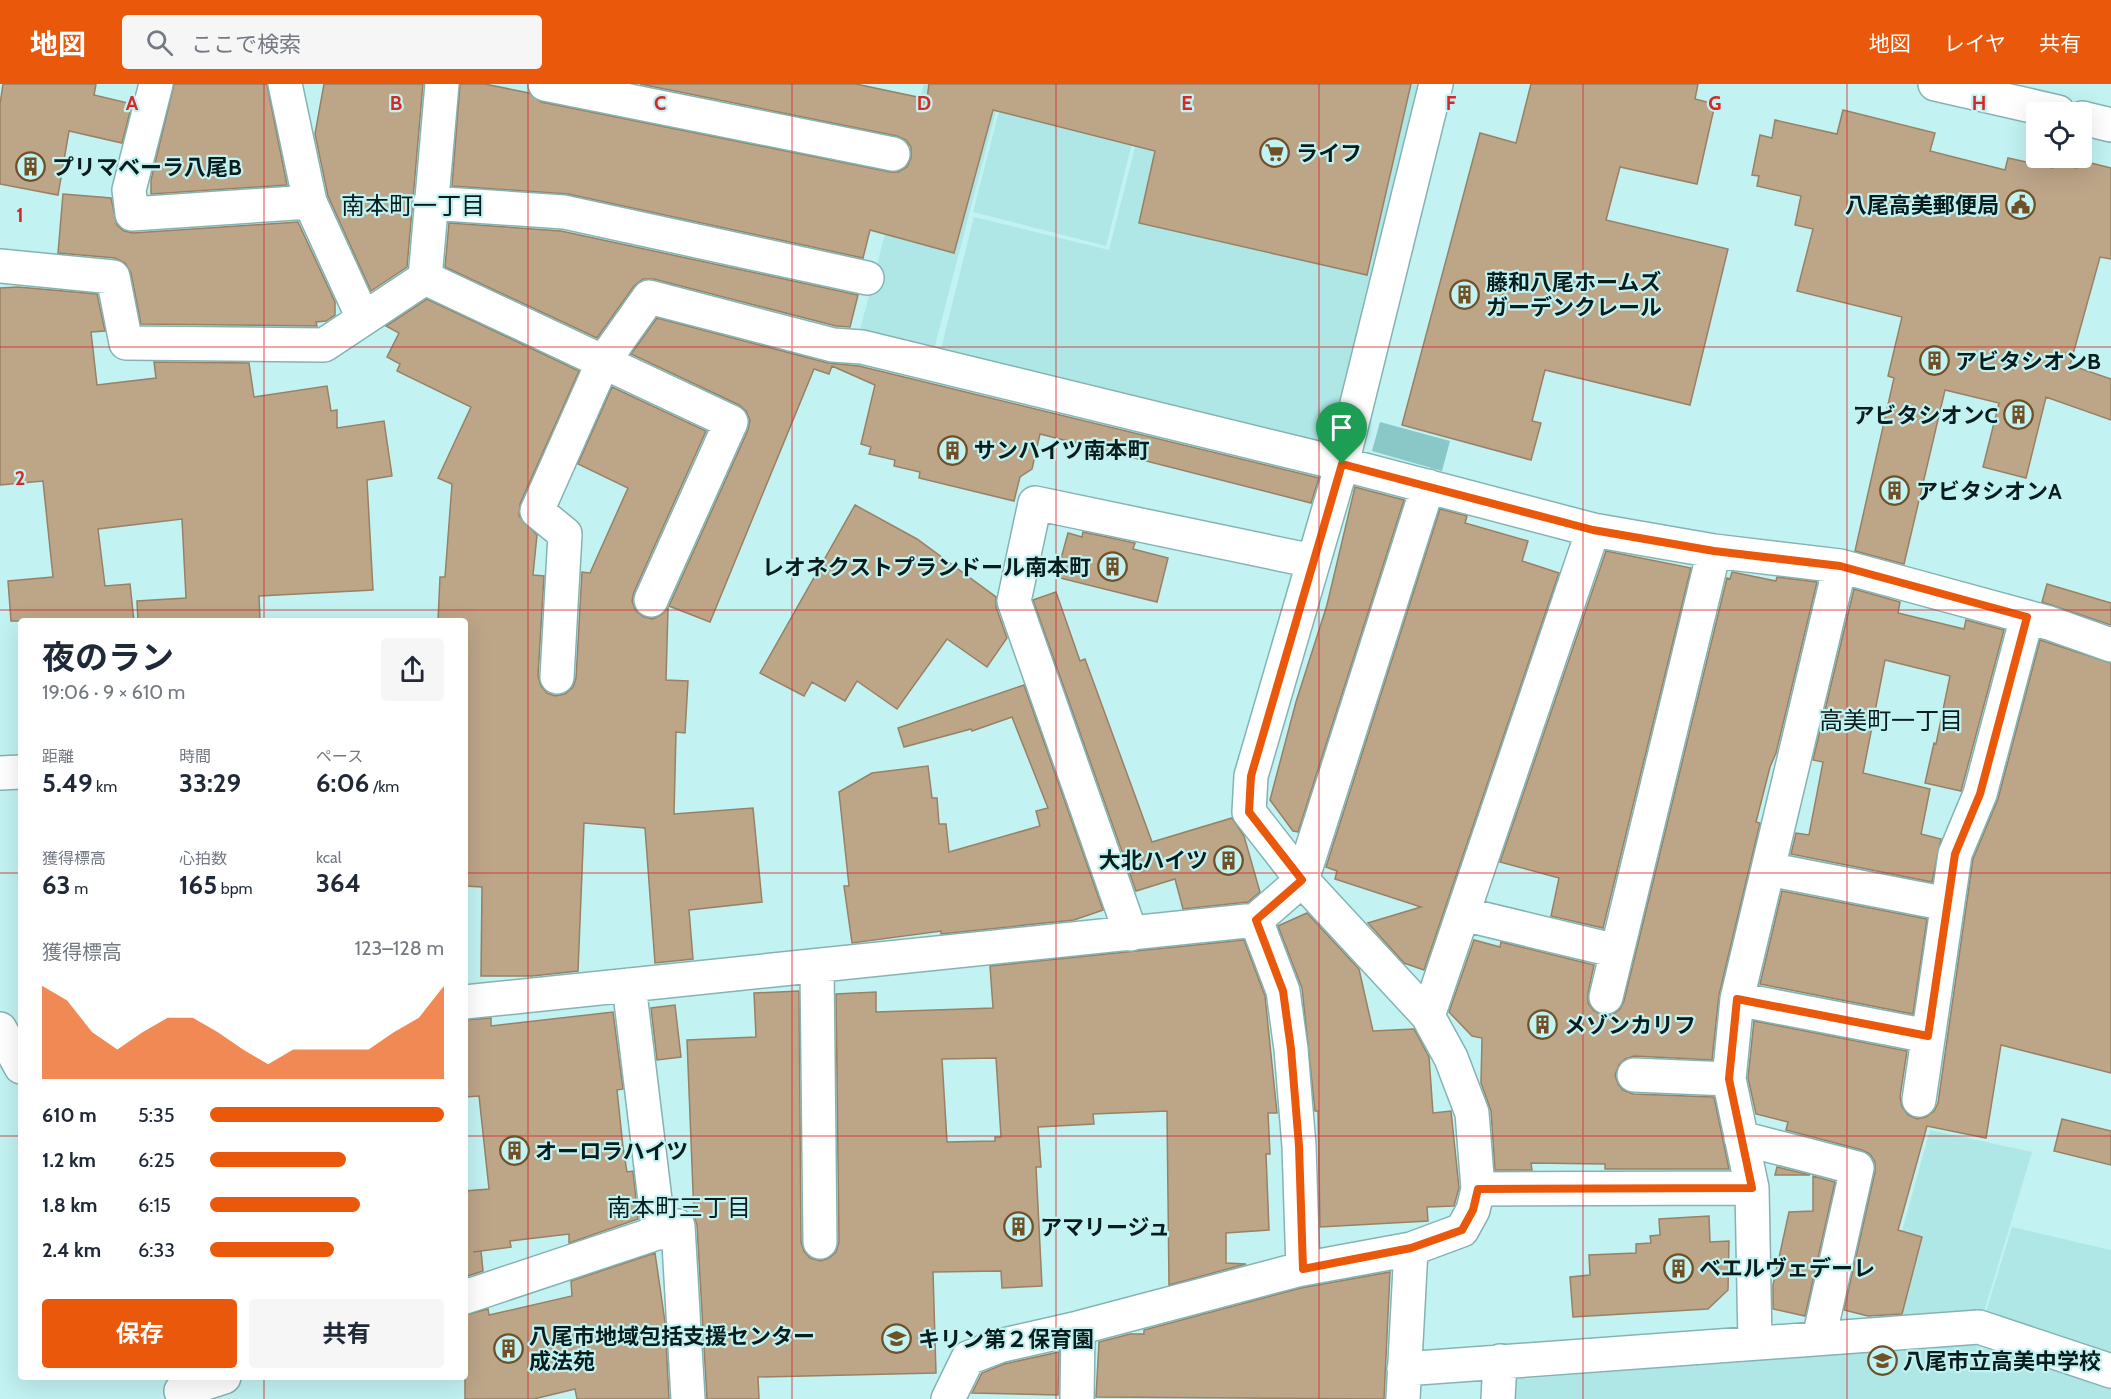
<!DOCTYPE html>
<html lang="ja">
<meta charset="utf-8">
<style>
:root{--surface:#fff;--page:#f6f6f7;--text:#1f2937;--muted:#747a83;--accent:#ea580c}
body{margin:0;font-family:Cabin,"Noto Sans JP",sans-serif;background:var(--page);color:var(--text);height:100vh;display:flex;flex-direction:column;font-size:22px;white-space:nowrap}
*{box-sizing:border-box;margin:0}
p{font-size:20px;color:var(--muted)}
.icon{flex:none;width:33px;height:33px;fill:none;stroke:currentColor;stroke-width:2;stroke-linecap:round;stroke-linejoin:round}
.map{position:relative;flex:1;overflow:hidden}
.panel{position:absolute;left:18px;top:534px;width:450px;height:762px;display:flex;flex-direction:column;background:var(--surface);border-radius:6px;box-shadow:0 6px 24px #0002}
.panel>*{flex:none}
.tools{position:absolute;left:2026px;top:18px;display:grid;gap:12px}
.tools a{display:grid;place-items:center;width:66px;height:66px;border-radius:6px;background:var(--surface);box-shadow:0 6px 24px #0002;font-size:30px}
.pin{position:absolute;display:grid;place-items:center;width:51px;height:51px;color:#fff;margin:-62px -26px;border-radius:50% 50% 50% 0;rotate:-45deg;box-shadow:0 0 6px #0007}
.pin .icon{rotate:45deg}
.round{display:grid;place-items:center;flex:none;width:63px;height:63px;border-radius:6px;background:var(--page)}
.summary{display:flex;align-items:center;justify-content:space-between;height:102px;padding:0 24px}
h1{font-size:33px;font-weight:700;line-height:45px}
.stats{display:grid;grid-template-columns:repeat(3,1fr);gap:9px;height:102px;padding:6px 24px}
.stats div{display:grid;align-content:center}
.stats b{font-size:26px;font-weight:700}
.stats small{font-size:16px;font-weight:400}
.stats p{font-size:16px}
.chart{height:168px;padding:12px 24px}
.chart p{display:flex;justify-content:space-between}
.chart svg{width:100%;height:108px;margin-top:6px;fill:var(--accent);opacity:.7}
.primary-button{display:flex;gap:12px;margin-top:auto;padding:12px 24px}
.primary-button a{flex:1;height:69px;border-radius:6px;background:var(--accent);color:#fff;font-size:24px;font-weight:700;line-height:69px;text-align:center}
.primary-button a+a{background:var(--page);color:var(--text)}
ul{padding:0 24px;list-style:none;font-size:20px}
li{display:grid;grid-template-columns:96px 72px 1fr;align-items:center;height:45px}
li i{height:15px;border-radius:8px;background:var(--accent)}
header{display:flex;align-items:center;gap:36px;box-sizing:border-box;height:84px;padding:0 30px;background:var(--accent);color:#fff}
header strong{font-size:28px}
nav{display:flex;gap:33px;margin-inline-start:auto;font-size:21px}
.search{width:420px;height:54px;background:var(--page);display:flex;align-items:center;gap:15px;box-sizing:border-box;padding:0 21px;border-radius:6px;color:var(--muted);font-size:22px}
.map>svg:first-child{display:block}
.built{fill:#aee7e6}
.green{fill:#8ac8c8}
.building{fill:#bda588;stroke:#988165;stroke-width:1.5;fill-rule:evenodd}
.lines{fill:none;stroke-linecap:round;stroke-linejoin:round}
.minor-casing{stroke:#85b3b3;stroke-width:36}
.major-casing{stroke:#85b3b3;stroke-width:36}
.minor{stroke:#fff;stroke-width:33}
.major{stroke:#fff;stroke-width:33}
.route-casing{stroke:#fff;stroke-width:12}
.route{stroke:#ea580c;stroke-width:8}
.grid{fill:none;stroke:#d62828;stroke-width:1.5;stroke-opacity:0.55}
.labels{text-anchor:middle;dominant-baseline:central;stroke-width:4.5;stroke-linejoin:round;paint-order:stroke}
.poi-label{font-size:22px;font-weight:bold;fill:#0a1d1d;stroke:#c2f2f2;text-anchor:start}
.neighbourhood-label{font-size:24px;fill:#0a1d1d;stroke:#c2f2f2}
.grid-label{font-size:20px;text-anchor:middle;font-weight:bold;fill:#d62828;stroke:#c2f2f2;stroke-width:4.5;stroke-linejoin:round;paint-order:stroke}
</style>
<header>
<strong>地図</strong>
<div class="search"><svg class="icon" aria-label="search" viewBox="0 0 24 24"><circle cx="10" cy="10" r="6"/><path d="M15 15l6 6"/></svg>ここで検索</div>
<nav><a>地図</a><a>レイヤ</a><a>共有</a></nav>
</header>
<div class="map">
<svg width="2111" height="1315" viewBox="0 0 2111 1315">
<rect width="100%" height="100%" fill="#c2f2f2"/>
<path class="built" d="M 924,0 L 1003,0 L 933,269 L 859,250 Z
M 1006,0 L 1147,0 L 1106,162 L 973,128 Z
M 1151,0 L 1424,0 L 1333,359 L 1323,366 L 940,269 L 974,133 L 1109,166 Z
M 1930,1046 L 2032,1068 L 1983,1231 L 1877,1238 Z
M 2012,1143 L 2111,1166 L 2111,1273 L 1985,1231 Z
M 1963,1258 L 2111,1303 L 2111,1315 L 1510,1315 L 1511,1296 Z"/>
<path class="green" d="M 1380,338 L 1450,357 L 1442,387 L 1372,367 Z"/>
<path class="building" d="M 3,0 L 96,0 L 94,11 L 132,20 L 122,59 L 69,47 L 58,111 L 0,100 L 0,20 Z
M 174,0 L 267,0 L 287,101 L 151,110 L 151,96 Z
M 324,0 L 423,0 L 407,183 L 371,207 L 328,112 L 315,50 Z
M 460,0 L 485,0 L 529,9 L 541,18 L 890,88 L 898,88 L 907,83 L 911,74 L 911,63 L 906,56 L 897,52 L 640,0 L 856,0 L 927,15 L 929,0 L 1411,0 L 1367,191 L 1139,139 L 1155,67 L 993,26 L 954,169 L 870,146 L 863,174 L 568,110 L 452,102 Z
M 1531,0 L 1698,0 L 1695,15 L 1715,20 L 1697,100 L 1620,83 L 1606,136 L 1728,165 L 1690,321 L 1545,286 L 1532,337 L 1541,339 L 1531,376 L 1402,341 L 1480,49 L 1516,59 Z
M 1843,26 L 1935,49 L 1930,67 L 2005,86 L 2008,74 L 2053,84 L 2054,79 L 2077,84 L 2079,76 L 2111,84 L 2111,175 L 2100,173 L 2070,281 L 2111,295 L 2111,336 L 2046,313 L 2026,394 L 1983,383 L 1999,319 L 1945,306 L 1904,480 L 1855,467 L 1894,294 L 1888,292 L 1902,233 L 1797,207 L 1813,145 L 1795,141 L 1801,112 L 1757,102 L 1759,92 L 1752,91 L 1760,51 L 1772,54 L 1775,36 L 1837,50 Z
M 63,110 L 111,114 L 117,141 L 124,147 L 133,149 L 298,138 L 335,218 L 335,231 L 326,237 L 316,238 L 317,242 L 141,240 L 131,189 L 125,179 L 115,174 L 58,169 Z
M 449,139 L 561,147 L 858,211 L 850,243 L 836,242 L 654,195 L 643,195 L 634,202 L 597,254 L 445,183 Z
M 18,203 L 97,210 L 105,247 L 91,248 L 97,301 L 156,294 L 154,278 L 249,279 L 254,313 L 327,302 L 331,327 L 337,326 L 337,344 L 384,337 L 392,392 L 367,396 L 373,506 L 259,512 L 260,537 L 138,537 L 137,517 L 186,514 L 182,435 L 98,445 L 105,502 L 130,500 L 134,537 L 11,537 L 8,497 L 53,493 L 43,397 L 0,401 L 0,204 Z
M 427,215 L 579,287 L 520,420 L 519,432 L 537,451 L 533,491 L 544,492 L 538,592 L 541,602 L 547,609 L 555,612 L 565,610 L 573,603 L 576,594 L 582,488 L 590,489 L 628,404 L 578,380 L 612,303 L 706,347 L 634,508 L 632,517 L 636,527 L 644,533 L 653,535 L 661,531 L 668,524 L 666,596 L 688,597 L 685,649 L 676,648 L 674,730 L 753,724 L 762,818 L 689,826 L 693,875 L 655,879 L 645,744 L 584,739 L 578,887 L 532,892 L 481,892 L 482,803 L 465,802 L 465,537 L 438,537 L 440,493 L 445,493 L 452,400 L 438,394 L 471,323 L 397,287 L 400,280 L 387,273 L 399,249 L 386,242 Z
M 657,234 L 828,279 L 859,282 L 1319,394 L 1311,419 L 1040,350 L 1032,385 L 1020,393 L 1014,417 L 919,394 L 920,388 L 894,382 L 895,376 L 869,370 L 871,363 L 861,360 L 875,301 L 832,282 L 829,290 L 814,285 L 710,538 L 669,522 L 748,346 L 750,336 L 746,327 L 739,321 L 631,270 Z
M 1355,403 L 1404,416 L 1298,748 L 1293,747 L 1270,716 L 1296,618 L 1327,521 Z
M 855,421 L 917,455 L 996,513 L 996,523 L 1007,554 L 987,583 L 947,555 L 897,625 L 857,597 L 845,617 L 812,598 L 804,612 L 760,589 Z
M 1440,425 L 1467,432 L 1465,439 L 1528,457 L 1522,477 L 1559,489 L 1424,886 L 1404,879 L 1368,839 L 1421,823 L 1335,795 L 1337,787 L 1326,783 Z
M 1083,448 L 1135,459 L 1133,465 L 1168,474 L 1157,518 L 1056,493 L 1068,449 L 1082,453 Z
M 1606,467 L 1691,484 L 1603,844 L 1551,832 L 1559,794 L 1500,778 Z
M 1732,488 L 1776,497 L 1777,493 L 1817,498 L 1776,669 L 1770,683 L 1756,738 L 1760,739 L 1719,911 L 1712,976 L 1634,972 L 1625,975 L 1619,981 L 1615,991 L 1618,1000 L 1623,1006 L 1633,1010 L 1714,1013 L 1729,1085 L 1605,1085 L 1605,1080 L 1531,1079 L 1532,1086 L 1495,1086 L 1491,1027 L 1481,999 L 1482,954 L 1472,952 L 1449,928 L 1474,856 L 1500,863 L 1501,858 L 1594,881 L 1588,909 L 1588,919 L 1594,927 L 1602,931 L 1612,931 L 1620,925 L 1624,917 L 1727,494 L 1730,495 Z
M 2047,500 L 2111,519 L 2111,541 L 2042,518 Z
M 1854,505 L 1900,518 L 1898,529 L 1964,545 L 1966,536 L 2004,546 L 1961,707 L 1925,699 L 1934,659 L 1936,660 L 1950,592 L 1885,576 L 1863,689 L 1930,705 L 1921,750 L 1941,755 L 1932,798 L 1791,770 L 1796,749 L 1809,751 L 1823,678 L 1813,676 Z
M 1056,508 L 1080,577 L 1085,575 L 1152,758 L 1232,734 L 1244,752 L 1260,808 L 1248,818 L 1183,825 L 1175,795 L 1136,807 L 1033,516 Z
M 2040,556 L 2111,579 L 2111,989 L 2001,961 L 1986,1054 L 1927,1042 L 1898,1146 L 1922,1153 L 1902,1230 L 1868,1232 L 1844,1226 L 1875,1088 L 1875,1078 L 1870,1070 L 1862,1066 L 1786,1046 L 1788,1038 L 1756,1030 L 1748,994 L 1754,937 L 1907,967 L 1900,1013 L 1902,1023 L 1908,1031 L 1917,1035 L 1926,1033 L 1934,1027 L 1938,1019 L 1973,775 L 1998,715 Z
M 1024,601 L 1103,826 L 1074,836 L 941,850 L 941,847 L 852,859 L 844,802 L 849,802 L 839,708 L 872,689 L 928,682 L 932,714 L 937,714 L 939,740 L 946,740 L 949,768 L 1040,742 L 1036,727 L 1048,724 L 1012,633 L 972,647 L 971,645 L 904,663 L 898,644 Z
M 1782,807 L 1927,835 L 1913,930 L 1760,900 Z
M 1307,829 L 1359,885 L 1373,947 L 1414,945 L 1429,973 L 1433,1029 L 1451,1027 L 1459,1104 L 1454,1122 L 1427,1123 L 1428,1137 L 1320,1143 L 1318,1027 L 1315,1027 L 1302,904 L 1278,842 Z
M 1244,856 L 1265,912 L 1277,1029 L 1268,1029 L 1270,1070 L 1266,1070 L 1269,1146 L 1226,1149 L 1226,1179 L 1246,1180 L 1169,1201 L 1167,1027 L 1093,1030 L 1094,1040 L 1038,1043 L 1041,1083 L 1036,1083 L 1042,1202 L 1002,1204 L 1001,1187 L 933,1188 L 936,1289 L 758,1293 L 759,1315 L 707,1315 L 697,1141 L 694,1132 L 687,956 L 756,953 L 754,909 L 799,907 L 801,1158 L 804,1167 L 810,1174 L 821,1177 L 829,1174 L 836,1168 L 839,1158 L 836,910 L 876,908 L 876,928 L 993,924 L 990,882 ZM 996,974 L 1001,1053 L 995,1053 L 995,1057 L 947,1058 L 942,975 Z
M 675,921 L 681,973 L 657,976 L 651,924 Z
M 613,928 L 623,1005 L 617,1006 L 623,1063 L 627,1088 L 633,1087 L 638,1135 L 569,1159 L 569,1150 L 510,1157 L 511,1163 L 473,1168 L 481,1167 L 483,1187 L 465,1193 L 465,1107 L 489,1105 L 479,1012 L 465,1013 L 465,936 L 491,934 L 491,942 Z
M 2062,1035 L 2111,1047 L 2111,1081 L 2054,1067 Z
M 1777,1083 L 1810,1091 L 1775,1091 Z
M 1813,1092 L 1835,1098 L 1805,1232 L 1773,1225 L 1773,1201 L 1789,1128 L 1813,1127 Z
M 1709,1132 L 1710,1158 L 1729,1157 L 1728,1206 L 1708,1225 L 1573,1233 L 1570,1193 L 1590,1191 L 1589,1171 L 1636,1169 L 1636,1160 L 1651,1159 L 1650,1152 L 1660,1151 L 1659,1135 Z
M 655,1169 L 665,1238 L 669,1315 L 577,1315 L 575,1305 L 534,1315 L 465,1315 L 465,1231 L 488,1225 L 489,1231 L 572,1212 L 571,1197 Z
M 1390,1188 L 1384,1315 L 1096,1313 L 1099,1258 L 1130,1250 L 1144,1250 L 1144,1246 L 1301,1204 Z
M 1059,1268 L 1058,1311 L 972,1309 L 982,1289 L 1004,1280 Z"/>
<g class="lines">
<defs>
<path id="minor" d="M 156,0 L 129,106 L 132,130 L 310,118
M 285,0 L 310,118 L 363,234
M 545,0 L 893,70
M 430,119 L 564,128 L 867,194
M 0,182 L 113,193 L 126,259 L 324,261 L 425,194 L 442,0
M 425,194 L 731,338 L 651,516
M 557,593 L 565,450 L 537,427 L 603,278 L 649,213 L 833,261 L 862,263 L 1342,380 L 1593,446 L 1714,467 L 1840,482 L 2049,539 L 2111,561
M 0,689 L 21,688
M 1768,785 L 1947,820
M 1463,830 L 1617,867
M 1256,836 L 1283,907 L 1291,965 L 1299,1062 L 1303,1185
M 1131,850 L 1014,517 L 1035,419 L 1313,477
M 817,883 L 820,1158
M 629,901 L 659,1149
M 1606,913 L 1714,467
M 1737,915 L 1928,952
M 465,918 L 1256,836 L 1302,796 L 1428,402
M 1428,932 L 1593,446
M 0,945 L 21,983
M 1634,991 L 1729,995 L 1752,1104 L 1755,1259
M 1729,995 L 1737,915 L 1840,482
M 1919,1016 L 1955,770 L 1980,710 L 2027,533
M 1741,1054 L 1857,1084 L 1819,1254
M 1478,1105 L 1752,1104
M 465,1213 L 678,1142 L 688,1315
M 1404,1285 L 1979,1243 L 2111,1287
M 181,1307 L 224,1293
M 948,1315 L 968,1274 L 999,1262 L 1078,1244 L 1297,1186 L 1411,1165 L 1462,1146 L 1473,1126 L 1478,1105 L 1472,1029 L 1451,974 L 1428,932 L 1302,796 L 1249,728 L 1251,692 L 1342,380 L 1436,0
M 1077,1315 L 1078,1244
M 1403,1315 L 1411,1165
M 1498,1315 L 1500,1277"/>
<path id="major" d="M 1935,0 L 2058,28
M 2082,34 L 2111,41"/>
</defs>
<use href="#minor" class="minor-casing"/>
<use href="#major" class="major-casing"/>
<use href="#minor" class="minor"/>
<use href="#major" class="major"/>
</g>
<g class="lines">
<defs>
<path id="route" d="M 1342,380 L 1593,446 L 1714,467 L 1840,482 L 2027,533 L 1980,710 L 1955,770 L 1928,952 L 1737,915 L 1729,995 L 1752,1104 L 1478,1105 L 1473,1126 L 1462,1146 L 1411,1164 L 1303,1185 L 1299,1062 L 1291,965 L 1283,907 L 1256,836 L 1302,796 L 1249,728 L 1251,692 Z"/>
</defs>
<use href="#route" class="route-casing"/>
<use href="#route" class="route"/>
</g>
<path class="grid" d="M 264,0 L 264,537M 528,0 L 528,1315M 792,0 L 792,1315M 1056,0 L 1056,1315M 1319,0 L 1319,1315M 1583,0 L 1583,1315M 1847,0 L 1847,1315M 0,263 L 2111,263M 0,526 L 2111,526M 0,789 L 21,789M 465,789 L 2111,789M 0,1052 L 21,1052M 465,1052 L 2111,1052M 264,1293 L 264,1315"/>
<defs>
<symbol id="supermarket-ring" viewBox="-11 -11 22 22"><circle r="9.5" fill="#c2f2f2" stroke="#705026" stroke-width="1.5"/><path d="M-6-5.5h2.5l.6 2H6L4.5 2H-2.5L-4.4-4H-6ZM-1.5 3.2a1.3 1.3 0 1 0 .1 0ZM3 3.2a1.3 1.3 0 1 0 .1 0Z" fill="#705026"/></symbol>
<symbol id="building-ring" viewBox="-11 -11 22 22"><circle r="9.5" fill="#c2f2f2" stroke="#705026" stroke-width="1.5"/><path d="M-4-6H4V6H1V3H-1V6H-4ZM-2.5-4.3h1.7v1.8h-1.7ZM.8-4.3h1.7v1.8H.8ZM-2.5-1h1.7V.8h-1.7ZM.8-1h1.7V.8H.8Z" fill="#705026"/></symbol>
<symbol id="civic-ring" viewBox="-11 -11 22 22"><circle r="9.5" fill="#c2f2f2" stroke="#705026" stroke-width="1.5"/><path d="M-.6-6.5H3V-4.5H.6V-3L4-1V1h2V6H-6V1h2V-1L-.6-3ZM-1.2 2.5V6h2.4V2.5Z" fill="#705026"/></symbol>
<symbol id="school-ring" viewBox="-11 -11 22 22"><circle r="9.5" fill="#c2f2f2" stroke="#705026" stroke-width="1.5"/><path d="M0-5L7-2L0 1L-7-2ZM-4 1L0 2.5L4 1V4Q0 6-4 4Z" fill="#705026"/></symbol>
</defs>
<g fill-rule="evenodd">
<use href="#supermarket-ring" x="1258" y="52" width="33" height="33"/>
<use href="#building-ring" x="14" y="66" width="33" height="33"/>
<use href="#civic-ring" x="2004" y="104" width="33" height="33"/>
<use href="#building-ring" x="1448" y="194" width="33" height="33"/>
<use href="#building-ring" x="1918" y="260" width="33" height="33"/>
<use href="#building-ring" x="2002" y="314" width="33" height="33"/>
<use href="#building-ring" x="936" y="350" width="33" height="33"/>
<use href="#building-ring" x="1878" y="390" width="33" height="33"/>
<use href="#building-ring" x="1096" y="466" width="33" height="33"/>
<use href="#building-ring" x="1212" y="760" width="33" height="33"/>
<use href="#building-ring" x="1526" y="924" width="33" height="33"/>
<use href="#building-ring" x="498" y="1050" width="33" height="33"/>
<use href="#building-ring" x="1002" y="1126" width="33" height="33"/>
<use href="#building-ring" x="1662" y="1168" width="33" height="33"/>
<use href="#school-ring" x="880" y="1238" width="33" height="33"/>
<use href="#building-ring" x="492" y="1248" width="33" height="33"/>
<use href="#school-ring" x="1866" y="1260" width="33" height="33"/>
</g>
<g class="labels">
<g class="poi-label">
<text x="1296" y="69">ライフ</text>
<text x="52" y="83">プリマベーラ八尾B</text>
<text x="1999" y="121" text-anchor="end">八尾高美郵便局</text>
<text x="1486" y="198">藤和八尾ホームズ<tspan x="1486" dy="25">ガーデンクレール</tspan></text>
<text x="1955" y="277">アビタシオンB</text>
<text x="1998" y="331" text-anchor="end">アビタシオンC</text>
<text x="974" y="366">サンハイツ南本町</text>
<text x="1916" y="407">アビタシオンA</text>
<text x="1091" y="483" text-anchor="end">レオネクストプランドール南本町</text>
<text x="1208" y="776" text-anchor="end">大北ハイツ</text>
<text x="1564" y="941">メゾンカリフ</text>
<text x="535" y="1067">オーロラハイツ</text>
<text x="1040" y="1143">アマリージュ</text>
<text x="1699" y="1184">ベエルヴェデーレ</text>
<text x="529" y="1252">八尾市地域包括支援センター<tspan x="529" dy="25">成法苑</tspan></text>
<text x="918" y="1255">キリン第２保育園</text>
<text x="1903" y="1277">八尾市立高美中学校</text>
</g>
<g class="neighbourhood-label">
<text x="413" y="121">南本町一丁目</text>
<text x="1891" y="636">高美町一丁目</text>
<text x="679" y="1123">南本町三丁目</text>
</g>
</g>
<g class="grid-label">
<text x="132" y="26">A</text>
<text x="396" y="26">B</text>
<text x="660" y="26">C</text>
<text x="924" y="26">D</text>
<text x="1187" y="26">E</text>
<text x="1451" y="26">F</text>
<text x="1715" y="26">G</text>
<text x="1979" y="26">H</text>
<text x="20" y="138">1</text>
<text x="20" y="401">2</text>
</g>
</svg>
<div class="tools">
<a><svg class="icon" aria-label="locate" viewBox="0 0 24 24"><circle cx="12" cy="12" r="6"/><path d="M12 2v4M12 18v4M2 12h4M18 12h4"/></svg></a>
</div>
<div class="pin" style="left:1342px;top:380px;background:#1e9e55"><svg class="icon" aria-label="arrive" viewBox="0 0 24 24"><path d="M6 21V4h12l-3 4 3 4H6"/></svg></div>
<section class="panel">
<div class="summary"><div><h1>夜のラン</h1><p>19:06 · 9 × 610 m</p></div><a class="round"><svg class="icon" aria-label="share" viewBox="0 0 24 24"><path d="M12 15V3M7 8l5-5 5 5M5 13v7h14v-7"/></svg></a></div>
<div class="stats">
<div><p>距離</p><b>5.49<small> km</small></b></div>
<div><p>時間</p><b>33:29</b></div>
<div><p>ペース</p><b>6:06<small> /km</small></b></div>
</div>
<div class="stats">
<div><p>獲得標高</p><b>63<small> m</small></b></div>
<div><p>心拍数</p><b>165<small> bpm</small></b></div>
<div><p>kcal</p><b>364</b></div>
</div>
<div class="chart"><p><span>獲得標高</span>123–128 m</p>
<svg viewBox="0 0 160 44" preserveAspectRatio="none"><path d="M0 44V6L10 12L20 25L30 32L40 25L50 19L60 19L70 25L80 32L90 38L100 32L110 32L120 32L130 32L140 25L150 19L160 6V44z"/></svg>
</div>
<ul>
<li><b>610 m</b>5:35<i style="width:100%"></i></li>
<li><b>1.2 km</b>6:25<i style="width:58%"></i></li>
<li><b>1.8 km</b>6:15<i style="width:64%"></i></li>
<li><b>2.4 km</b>6:33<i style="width:53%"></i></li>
</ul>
<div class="primary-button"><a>保存</a><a>共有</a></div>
</section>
</div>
